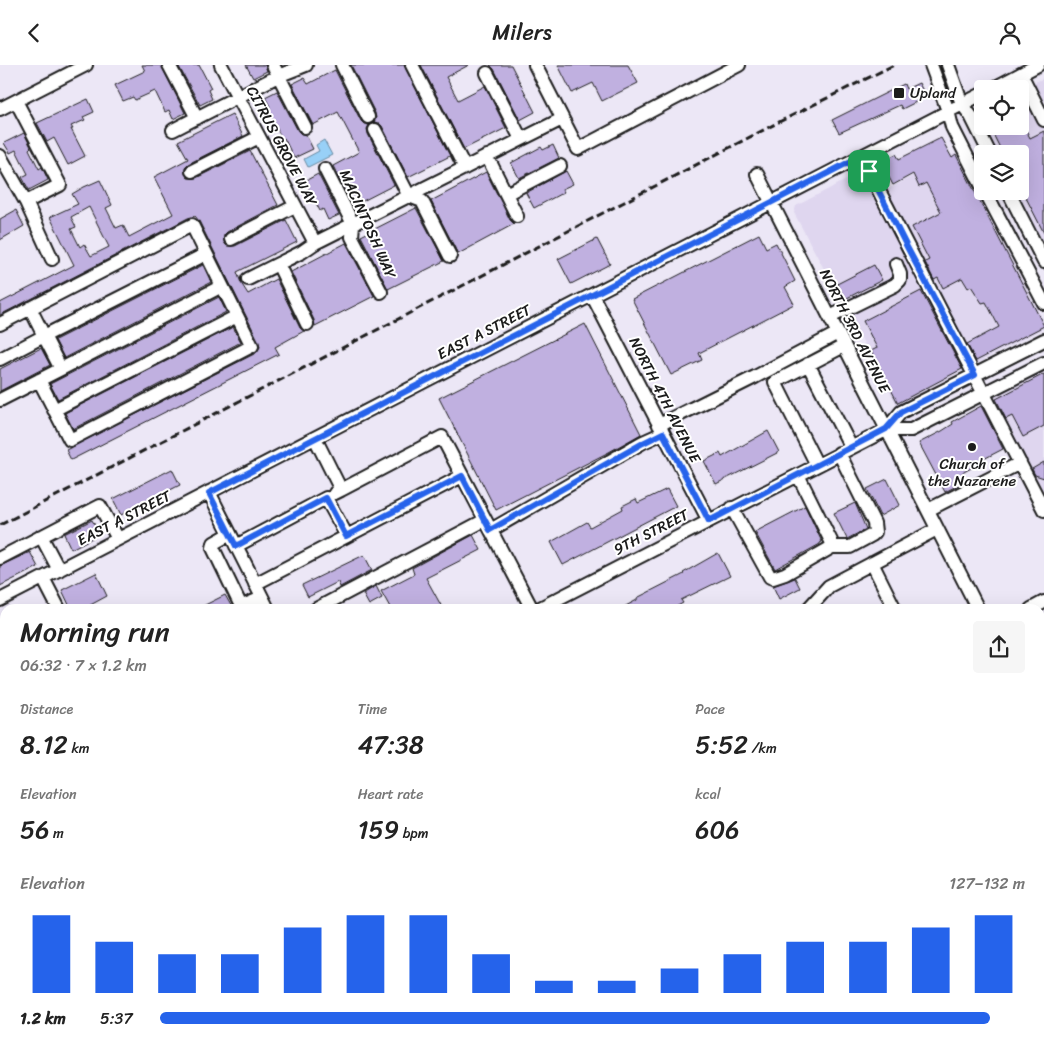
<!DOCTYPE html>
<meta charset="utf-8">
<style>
:root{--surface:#fff;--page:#f6f6f6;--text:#222;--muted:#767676;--accent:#2563eb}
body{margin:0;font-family:Sriracha,sans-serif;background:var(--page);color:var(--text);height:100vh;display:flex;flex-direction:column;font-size:19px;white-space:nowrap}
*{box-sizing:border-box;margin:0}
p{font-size:16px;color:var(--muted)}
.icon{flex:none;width:28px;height:28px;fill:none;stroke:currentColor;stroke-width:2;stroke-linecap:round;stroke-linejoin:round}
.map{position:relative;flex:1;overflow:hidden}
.side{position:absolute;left:0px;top:539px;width:1045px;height:444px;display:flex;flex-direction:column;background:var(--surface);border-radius:15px 15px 0 0;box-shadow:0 5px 20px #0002}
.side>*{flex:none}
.fabs{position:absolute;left:974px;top:15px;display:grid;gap:10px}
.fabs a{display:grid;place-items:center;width:55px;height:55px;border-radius:5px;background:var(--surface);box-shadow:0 5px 20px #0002;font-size:25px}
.pin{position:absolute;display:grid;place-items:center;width:42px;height:42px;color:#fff;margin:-21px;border-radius:10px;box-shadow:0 2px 8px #0006}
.round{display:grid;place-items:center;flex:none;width:52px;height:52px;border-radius:5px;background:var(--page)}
.overview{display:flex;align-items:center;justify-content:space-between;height:85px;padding:0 20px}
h1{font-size:28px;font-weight:600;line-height:38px}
.figures{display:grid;grid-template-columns:repeat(3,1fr);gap:8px;height:85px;padding:5px 20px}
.figures div{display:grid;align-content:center}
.figures b{font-size:25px;font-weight:600}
.figures small{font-size:14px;font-weight:400}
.figures p{font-size:14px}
.chart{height:140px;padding:10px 20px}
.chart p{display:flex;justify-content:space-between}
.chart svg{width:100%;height:90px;margin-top:5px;stroke:var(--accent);stroke-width:6}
ul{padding:0 20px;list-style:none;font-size:16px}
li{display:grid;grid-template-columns:80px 60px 1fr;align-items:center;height:38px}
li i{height:12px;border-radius:6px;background:var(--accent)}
header{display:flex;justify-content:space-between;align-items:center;height:65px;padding:0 20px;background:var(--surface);font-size:22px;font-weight:600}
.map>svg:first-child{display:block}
.built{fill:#dfd6ef}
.green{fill:#d1e093;stroke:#767e58}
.water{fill:#98d0f7;stroke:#66889f}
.building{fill:#c0b0e0;stroke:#1c1c1c;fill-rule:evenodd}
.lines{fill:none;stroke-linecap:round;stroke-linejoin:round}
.minor-casing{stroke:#1c1c1c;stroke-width:16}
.minor{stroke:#fff;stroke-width:12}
.rail{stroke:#1c1c1c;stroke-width:3;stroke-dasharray:8 4;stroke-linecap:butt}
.route-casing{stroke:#fff;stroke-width:10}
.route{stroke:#2563eb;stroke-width:6}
.poi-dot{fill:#1c1c1c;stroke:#fff;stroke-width:2}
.labels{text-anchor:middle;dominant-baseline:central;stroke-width:4;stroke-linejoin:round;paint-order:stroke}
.poi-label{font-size:15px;fill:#1c1c1c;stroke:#fff;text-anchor:start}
.street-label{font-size:15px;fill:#1c1c1c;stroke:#fff}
</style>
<header><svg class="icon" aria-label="back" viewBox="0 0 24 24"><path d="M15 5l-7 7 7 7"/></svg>Milers<svg class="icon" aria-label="person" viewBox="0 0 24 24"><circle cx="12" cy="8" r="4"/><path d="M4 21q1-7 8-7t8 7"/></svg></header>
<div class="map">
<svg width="1044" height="982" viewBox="0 0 1044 982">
<rect width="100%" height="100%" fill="#ece7f6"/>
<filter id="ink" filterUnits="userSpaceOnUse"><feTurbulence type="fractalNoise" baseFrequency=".02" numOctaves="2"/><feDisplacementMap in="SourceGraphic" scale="10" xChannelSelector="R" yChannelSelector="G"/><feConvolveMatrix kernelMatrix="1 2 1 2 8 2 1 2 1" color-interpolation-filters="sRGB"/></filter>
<g filter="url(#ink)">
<path class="built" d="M 1044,13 L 1044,180 L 1017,126 L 1020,126 L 1020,89 L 998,89 L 984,61 L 1020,61 L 1020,24 Z
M 954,89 L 957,90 L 1044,257 L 1044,263 L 897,340 L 794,148 L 796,141 L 875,100 L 888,124 Z
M 1044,305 L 1044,437 L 990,334 Z"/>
<path class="green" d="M 749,978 L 786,978 L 788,982 L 752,982 Z"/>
<path class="water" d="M 324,75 L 332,90 L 308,102 L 304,94 L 319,86 L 316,80 Z"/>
<path class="building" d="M 142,0 L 161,0 L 185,48 L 173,54 L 169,45 L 165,47 L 155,26 L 135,35 L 133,32 L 123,36 L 115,20 L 145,6 Z
M 178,0 L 199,0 L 211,23 L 208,25 L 212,34 L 200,40 Z
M 246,0 L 265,0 L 267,6 L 253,13 Z
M 351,0 L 404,0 L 450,91 L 408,112 L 382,61 L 379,58 L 374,57 L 376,53 L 375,48 Z
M 421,0 L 469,0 L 446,12 L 458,35 L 485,21 L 506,63 L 464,84 Z
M 490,0 L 511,0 L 535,47 L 520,55 L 494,4 Z
M 558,0 L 628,0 L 638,18 L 602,36 L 593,18 L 572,28 Z
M 335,5 L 361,56 L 364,59 L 369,60 L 367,64 L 368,69 L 394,120 L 353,141 L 333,101 L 359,87 L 338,47 L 313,60 L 292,19 L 304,13 L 308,19 Z
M 919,18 L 926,32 L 902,44 L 900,40 L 839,68 L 832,55 L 904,19 L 906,24 Z
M 277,26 L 298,66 L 301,69 L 306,70 L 313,84 L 294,93 L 284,73 L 282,74 L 267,44 L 270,42 L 265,32 Z
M 88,34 L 94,47 L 83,52 L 85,55 L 71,61 L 73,64 L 71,64 L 85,91 L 68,100 L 54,73 L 47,77 L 37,58 Z
M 232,49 L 243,71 L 188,99 L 185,102 L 185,109 L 188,113 L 196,113 L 250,86 L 278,140 L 227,167 L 224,170 L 224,177 L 227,181 L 235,181 L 286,155 L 297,177 L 237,207 L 241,218 L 248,229 L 276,214 L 300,263 L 304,266 L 275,282 L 279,289 L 71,395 L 66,385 L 256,288 L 260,282 L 259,277 L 199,156 L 195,151 L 188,153 L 0,250 L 0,238 L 74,200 L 50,152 L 78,139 L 72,129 L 84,122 L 100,115 L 112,140 L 106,143 L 116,163 L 123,160 L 129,172 L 173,149 L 154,112 L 188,94 L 178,76 ZM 89,142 L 109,182 L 91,191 L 84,179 L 80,182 L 71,164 L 76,162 L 71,152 Z
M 989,61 L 1024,61 L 1030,73 L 1044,66 L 1044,168 L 1020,121 L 1020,89 L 1003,89 Z
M 24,68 L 31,82 L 29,84 L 39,104 L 42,102 L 48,115 L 29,125 L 22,112 L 28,109 L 16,85 L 10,88 L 4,78 Z
M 941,73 L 952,93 L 956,90 L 1044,261 L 976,296 L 967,279 L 999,262 L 986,237 L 982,238 L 971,221 L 968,223 L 962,213 L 943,223 L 938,213 L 934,215 L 925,197 L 929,195 L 912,162 L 941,147 L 926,118 L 919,122 L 913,109 L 893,120 L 881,97 L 896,89 L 899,94 Z
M 553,80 L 559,93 L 519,113 L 511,98 L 541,82 L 543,85 Z
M 566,106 L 573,119 L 562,124 L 564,127 L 534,143 L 526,128 Z
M 486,107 L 510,155 L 514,159 L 458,189 L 431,136 Z
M 318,109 L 339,150 L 328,155 L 323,144 L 320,146 L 305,116 Z
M 416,143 L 444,196 L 388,224 L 361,171 Z
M 16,145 L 24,161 L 0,175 L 0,154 Z
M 759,169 L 766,183 L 776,178 L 795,216 L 785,222 L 794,239 L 699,288 L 702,295 L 671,310 L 632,234 Z
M 597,174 L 610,199 L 571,219 L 558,194 Z
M 346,178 L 374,231 L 315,261 L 314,255 L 291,207 Z
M 203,200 L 211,217 L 64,293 L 55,275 Z
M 874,200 L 882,215 L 845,234 L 837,219 Z
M 921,226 L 962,304 L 898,338 L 871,286 L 877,283 L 863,256 Z
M 219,232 L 226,247 L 58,334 L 50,319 Z
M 585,259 L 641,369 L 609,387 L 496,445 L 439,333 Z
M 233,262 L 241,277 L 73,364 L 65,348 Z
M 41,283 L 50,300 L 0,326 L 0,304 Z
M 1044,309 L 1044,361 L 1023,372 L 1012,351 L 1006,354 L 996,334 Z
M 981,341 L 1003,384 L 974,399 L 975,401 L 962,408 L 966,416 L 945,427 L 919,378 L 942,366 L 953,359 L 952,357 Z
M 768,366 L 779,387 L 716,419 L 704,396 L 720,388 L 722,392 Z
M 1044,397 L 1044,413 L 1035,410 L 1032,404 Z
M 172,404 L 180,420 L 121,450 L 113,434 Z
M 887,414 L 900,440 L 880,451 L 867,424 Z
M 667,424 L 676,441 L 563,500 L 551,477 L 587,457 L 590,462 L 623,444 L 622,441 L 636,434 L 638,438 Z
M 855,438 L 866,464 L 847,474 L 834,448 Z
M 805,441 L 822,477 L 820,478 L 820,479 L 775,504 L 755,467 Z
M 92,455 L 100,469 L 71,484 L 64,469 Z
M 473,470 L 481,485 L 426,513 L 443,544 L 391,544 L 381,526 L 414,509 L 412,503 Z
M 30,487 L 38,502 L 0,521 L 0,501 Z
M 718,488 L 730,511 L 681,535 L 683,538 L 672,544 L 620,544 L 637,535 L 637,533 L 684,509 L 683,508 Z
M 364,490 L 372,505 L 340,522 L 338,517 L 308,532 L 302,520 Z
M 96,508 L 107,531 L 83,544 L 71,544 L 62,525 Z
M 795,513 L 800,523 L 779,534 L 773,521 Z
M 376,521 L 382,533 L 369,540 L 363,529 Z
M 225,530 L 233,544 L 197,544 Z"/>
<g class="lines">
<defs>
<path id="minor" d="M 169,0 L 197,53
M 221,0 L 315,178
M 273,0 L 305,62
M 342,0 L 368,52
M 412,0 L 465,103
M 535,0 L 578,84 L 739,0
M 931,0 L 948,46 L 952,62 L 982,121
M 948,0 L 962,39 L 971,51 L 990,89
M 487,8 L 521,74
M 1021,9 L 1044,55
M 992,24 L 1038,0
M 0,44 L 86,0
M 173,65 L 278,11 L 306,0
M 375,65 L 409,131 L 422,136 L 450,191
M 0,91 L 26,137 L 60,120 L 16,36
M 487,91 L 517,151
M 861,91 L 1044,445
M 325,104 L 353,159 L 352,172 L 381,227
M 192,106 L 259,72
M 757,109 L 978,544
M 985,126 L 1044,238
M 1008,126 L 1044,197
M 506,129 L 560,101
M 26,137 L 52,194
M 231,174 L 295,141
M 278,199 L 307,259
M 248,214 L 302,187 L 315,178 L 562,54
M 592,230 L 709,456
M 30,243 L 44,271 L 206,189
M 830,252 L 895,220 L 900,215 L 900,209 L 896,199
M 0,259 L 192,160 L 252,281 L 70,375 L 39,315
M 0,294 L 44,271 L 61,304 L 0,335
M 808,299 L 851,382
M 61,304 L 222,221
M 54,345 L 237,251
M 659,360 L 755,312 L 838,268
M 886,365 L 911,365 L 1044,298
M 315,373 L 341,425 L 335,428
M 817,400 L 775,317 L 844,281
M 341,425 L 442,372 L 532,544
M 209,427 L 268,544
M 732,443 L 770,512 L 773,513 L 785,509 L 832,482 L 831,476 L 798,410
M 928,445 L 1020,398
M 491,465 L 643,377 L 663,368
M 230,469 L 214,478 L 213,483 L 240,539 L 245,540 L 262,533
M 41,471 L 59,505
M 347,471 L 462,411
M 236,481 L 326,433 L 347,471 L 255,519
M 832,482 L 850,482 L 872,470 L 875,467 L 874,458 L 839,388
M 0,493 L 100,441 L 118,474
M 872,498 L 895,544
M 43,513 L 59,544
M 0,535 L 982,29
M 316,544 L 485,455
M 538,544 L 886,365 L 901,347 L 1044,275
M 808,544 L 829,521 L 937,464
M 1031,544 L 1044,537
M 1040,573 L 1044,571
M 0,583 L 5,593
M 1040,664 L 1044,672
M 0,705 L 5,703
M 1040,739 L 1044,737
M 1040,797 L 1044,795
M 0,819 L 5,816
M 0,940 L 5,937
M 97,978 L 99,982
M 203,978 L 206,982
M 433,978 L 436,982
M 589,978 L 591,982
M 691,978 L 693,982
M 171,982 L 180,978
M 383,982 L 392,978
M 662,982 L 671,978"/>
</defs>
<use href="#minor" class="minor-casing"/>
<use href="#minor" class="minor"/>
<path class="rail" d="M 0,460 L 777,58 L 894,0"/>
</g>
</g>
<g class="lines" filter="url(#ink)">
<defs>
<path id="route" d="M 861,91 L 907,182 L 975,310 L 901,347 L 886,364 L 709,456 L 663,368 L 643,378 L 490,465 L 462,411 L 346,471 L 326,433 L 236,481 L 209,428 Z"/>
</defs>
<use href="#route" class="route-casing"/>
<use href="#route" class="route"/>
</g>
<g class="poi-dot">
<rect x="893" y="22" width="12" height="12" rx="2.5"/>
<circle cx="972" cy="382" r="5"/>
</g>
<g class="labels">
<g class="poi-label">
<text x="910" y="28">Upland</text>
<text x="972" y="399" text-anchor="middle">Church of<tspan x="972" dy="17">the Nazarene</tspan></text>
</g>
<g class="street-label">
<text transform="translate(282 81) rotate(62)">CITRUS GROVE WAY</text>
<text transform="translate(368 159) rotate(66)">MACINTOSH WAY</text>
<text transform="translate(855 266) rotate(63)">NORTH 3RD AVENUE</text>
<text transform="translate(484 267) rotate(-27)">EAST A STREET</text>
<text transform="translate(665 335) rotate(63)">NORTH 4TH AVENUE</text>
<text transform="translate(124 453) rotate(-27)">EAST A STREET</text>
<text transform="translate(651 467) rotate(-27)">9TH STREET</text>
</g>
</g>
</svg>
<div class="fabs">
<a><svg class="icon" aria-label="locate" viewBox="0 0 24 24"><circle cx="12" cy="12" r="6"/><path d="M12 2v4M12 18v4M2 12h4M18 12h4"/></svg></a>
<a><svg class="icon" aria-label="layers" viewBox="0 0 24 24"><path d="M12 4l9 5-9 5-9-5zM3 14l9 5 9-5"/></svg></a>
</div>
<div class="pin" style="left:869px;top:106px;background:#1e9e55"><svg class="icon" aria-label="arrive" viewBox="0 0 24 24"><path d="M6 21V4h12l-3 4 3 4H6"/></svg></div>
<section class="side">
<div class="overview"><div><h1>Morning run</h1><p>06:32 · 7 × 1.2 km</p></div><a class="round"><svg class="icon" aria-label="share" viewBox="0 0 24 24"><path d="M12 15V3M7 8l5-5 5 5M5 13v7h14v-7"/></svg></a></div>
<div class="figures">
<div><p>Distance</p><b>8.12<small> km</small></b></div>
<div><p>Time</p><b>47:38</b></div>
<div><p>Pace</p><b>5:52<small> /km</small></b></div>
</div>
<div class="figures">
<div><p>Elevation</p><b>56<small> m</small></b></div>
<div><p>Heart rate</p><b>159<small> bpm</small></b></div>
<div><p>kcal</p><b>606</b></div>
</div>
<div class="chart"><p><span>Elevation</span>127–132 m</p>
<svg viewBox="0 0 160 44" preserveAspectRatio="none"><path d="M5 44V6M15 44V19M25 44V25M35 44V25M45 44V12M55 44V6M65 44V6M75 44V25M85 44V38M95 44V38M105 44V32M115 44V25M125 44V19M135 44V19M145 44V12M155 44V6"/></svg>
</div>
<ul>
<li><b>1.2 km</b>5:37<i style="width:96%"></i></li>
</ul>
</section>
</div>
